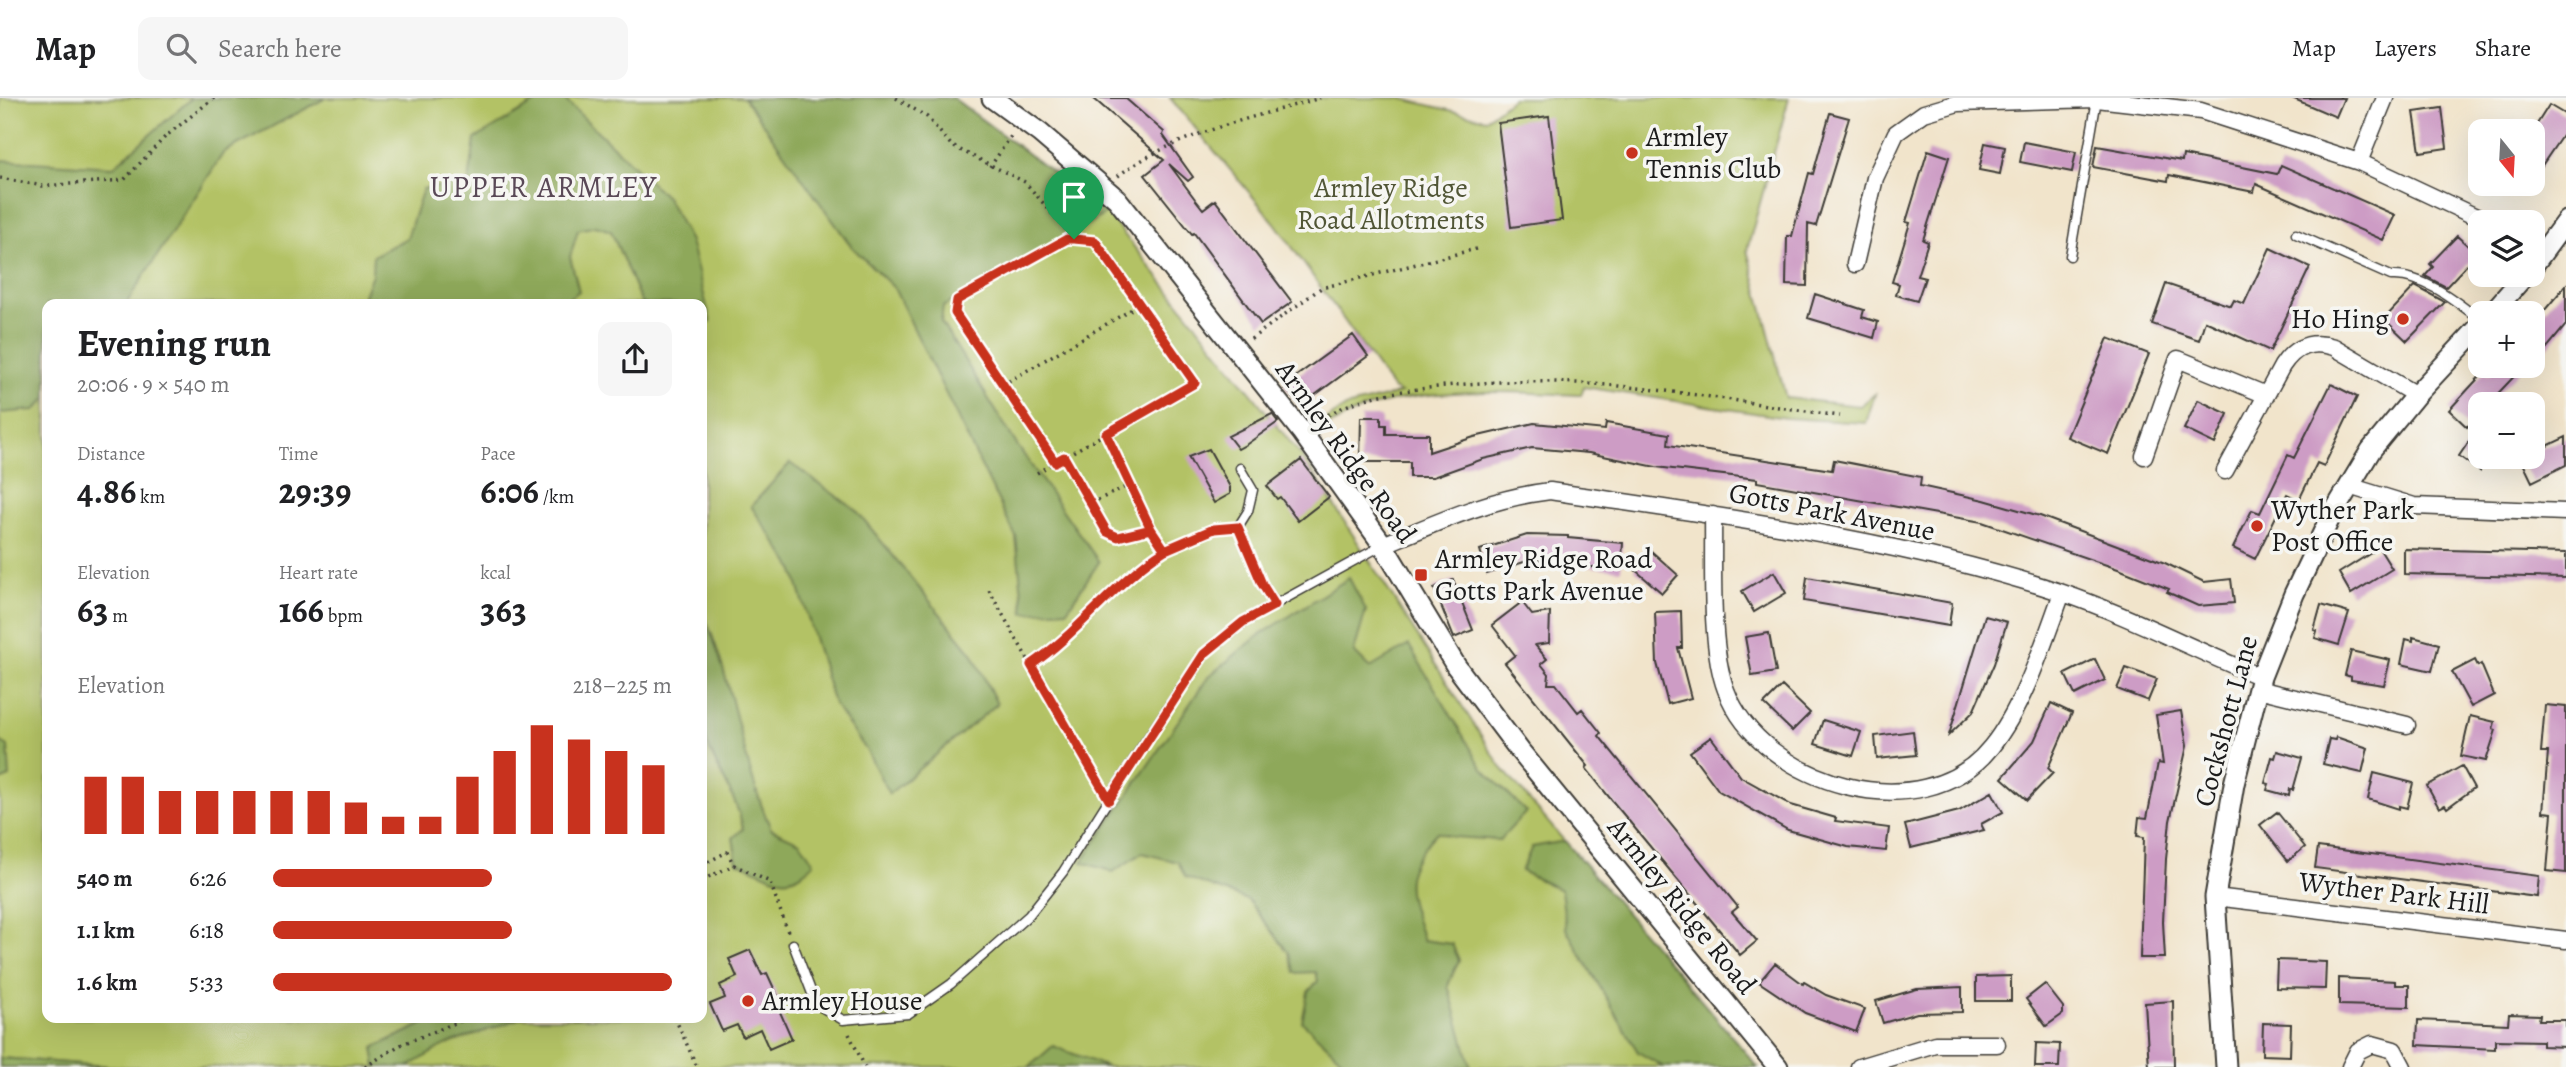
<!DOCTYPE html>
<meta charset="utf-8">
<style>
:root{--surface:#fff;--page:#f6f6f6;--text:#202124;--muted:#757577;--line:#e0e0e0;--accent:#c8321e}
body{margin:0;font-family:Alegreya,serif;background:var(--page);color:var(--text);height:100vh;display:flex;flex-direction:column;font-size:26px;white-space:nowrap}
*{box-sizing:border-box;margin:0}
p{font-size:23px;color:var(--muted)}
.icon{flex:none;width:38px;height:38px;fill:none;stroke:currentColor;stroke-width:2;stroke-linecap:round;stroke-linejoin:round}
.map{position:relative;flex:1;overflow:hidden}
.panel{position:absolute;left:42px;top:201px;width:665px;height:724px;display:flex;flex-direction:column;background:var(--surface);border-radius:14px;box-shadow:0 7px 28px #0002}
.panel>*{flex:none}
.needle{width:46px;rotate:162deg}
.tools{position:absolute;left:2468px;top:21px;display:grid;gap:14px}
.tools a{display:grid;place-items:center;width:77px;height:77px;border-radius:14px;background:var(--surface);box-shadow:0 7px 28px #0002;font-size:35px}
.pin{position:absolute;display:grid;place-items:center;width:60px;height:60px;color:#fff;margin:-72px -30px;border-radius:50% 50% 50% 0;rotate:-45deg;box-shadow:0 0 7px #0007}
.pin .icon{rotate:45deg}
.round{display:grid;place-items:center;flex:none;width:74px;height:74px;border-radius:14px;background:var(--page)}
.head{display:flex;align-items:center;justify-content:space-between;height:119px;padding:0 35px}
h1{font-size:38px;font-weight:700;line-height:52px}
.figures{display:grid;grid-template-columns:repeat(3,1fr);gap:10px;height:119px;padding:7px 35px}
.figures div{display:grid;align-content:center}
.figures b{font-size:35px;font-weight:700}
.figures small{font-size:19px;font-weight:400}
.figures p{font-size:19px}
.chart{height:196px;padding:14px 35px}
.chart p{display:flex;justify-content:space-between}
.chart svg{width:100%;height:126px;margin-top:7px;stroke:var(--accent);stroke-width:6}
ul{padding:0 35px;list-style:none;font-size:23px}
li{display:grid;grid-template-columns:112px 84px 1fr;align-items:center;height:52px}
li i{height:18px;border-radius:9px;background:var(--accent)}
header{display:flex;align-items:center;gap:42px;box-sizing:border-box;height:98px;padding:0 35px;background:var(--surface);border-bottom:2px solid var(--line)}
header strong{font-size:33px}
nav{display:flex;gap:38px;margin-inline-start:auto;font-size:24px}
.search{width:490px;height:63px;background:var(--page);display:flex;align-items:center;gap:18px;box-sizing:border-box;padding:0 24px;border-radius:14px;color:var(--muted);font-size:26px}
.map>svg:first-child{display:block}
.green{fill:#b3c265;stroke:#686f40;stroke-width:2;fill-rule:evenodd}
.forest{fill:#8ea85a;stroke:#55623b;stroke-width:2}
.building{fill:#cd9cc5}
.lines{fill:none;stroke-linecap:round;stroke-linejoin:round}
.service-casing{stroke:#3c3a36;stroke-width:11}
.minor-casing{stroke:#3c3a36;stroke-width:19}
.tertiary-casing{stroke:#3c3a36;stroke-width:23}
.path{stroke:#3c3a36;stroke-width:3.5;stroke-dasharray:2 5;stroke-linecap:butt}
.service{stroke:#fff;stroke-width:8}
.minor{stroke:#fff;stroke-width:16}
.tertiary{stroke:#fff;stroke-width:19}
.route-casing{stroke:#fff;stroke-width:14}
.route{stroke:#c8321e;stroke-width:9}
.poi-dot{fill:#c8321e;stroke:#f6f6f2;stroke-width:2.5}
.labels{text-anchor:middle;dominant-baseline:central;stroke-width:7;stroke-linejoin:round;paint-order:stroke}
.poi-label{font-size:28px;fill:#1c1c1c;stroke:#f6f6f2;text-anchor:start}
.park-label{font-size:28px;fill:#515636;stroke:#f6f6f2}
.street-label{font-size:28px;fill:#1c1c1c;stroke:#f6f6f2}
.neighbourhood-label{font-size:30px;letter-spacing:2px;fill:#5a4957;stroke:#f6f6f2}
</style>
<header>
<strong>Map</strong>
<div class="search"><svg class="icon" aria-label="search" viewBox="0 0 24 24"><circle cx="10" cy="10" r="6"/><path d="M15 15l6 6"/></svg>Search here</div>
<nav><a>Map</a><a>Layers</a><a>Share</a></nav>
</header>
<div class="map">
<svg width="2566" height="969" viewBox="0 0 2566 969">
<rect width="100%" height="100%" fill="#f6f6f2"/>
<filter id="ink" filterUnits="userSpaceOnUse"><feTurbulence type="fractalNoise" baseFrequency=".0143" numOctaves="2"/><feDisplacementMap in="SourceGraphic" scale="14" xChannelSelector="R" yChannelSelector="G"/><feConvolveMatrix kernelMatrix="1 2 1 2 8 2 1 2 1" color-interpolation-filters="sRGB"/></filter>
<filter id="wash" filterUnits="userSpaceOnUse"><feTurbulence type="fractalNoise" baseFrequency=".00686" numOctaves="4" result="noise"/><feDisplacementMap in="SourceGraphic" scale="28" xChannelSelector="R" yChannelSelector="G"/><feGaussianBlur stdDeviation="1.57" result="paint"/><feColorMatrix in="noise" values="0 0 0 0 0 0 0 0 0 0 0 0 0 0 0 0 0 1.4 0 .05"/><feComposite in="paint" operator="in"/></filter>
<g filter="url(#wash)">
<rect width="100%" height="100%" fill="#f1e4cb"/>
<path class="green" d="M 0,0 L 953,0 L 1107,115 L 1307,365 L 1501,669 L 1758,969 L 121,969 L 0,960 ZM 47,206 L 702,206 L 702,920 L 47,920 Z
M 1170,0 L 1399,0 L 1486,21 L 1513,0 L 1789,0 L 1747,152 L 1786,300 L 1860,308 L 1875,296 L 1866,325 L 1787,320 L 1584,289 L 1581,297 C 1511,294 1434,288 1366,310 C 1351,315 1336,324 1322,331 L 1319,326 L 1346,309 L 1401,295 L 1393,291 L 1275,125 Z"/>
<path class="forest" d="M 192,0 L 326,0 L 224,54 L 126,206 L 47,206 L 47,300 L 35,312 L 0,315 L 0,62 L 113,69 Z
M 543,0 L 563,0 L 667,100 L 690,143 L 711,224 L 702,224 L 702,206 L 642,206 L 611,133 L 596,128 L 578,132 L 570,159 L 579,193 L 561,206 L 361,206 L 372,176 L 373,158 L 407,140 L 423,91 L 469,84 L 475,41 Z
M 744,0 L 953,0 L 1107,115 L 943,209 L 941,224 L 1017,347 L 1099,464 L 1067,512 L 1024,515 L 1016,439 L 894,190 L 852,149 Z
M 790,365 L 856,412 L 972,555 L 997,606 L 889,696 L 867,653 L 834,606 L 793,470 L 751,408 Z
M 1349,480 L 1366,512 L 1354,554 L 1370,570 L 1409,547 L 1483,671 L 1526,714 L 1500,742 L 1453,739 L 1437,734 C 1397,777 1406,791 1423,842 L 1452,846 L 1459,862 L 1448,887 L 1471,969 L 1350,969 L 1302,924 L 1308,894 L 1318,883 L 1316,874 L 1295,875 L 1289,855 L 1248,802 L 1185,779 L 1178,764 L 1142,755 L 1113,774 L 1082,764 L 1209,578 L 1257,539 Z
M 702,513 C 734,583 740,661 771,731 L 800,744 L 814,765 C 785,797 768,774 737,764 L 733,740 L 743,731 C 736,692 707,661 702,626 Z
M 0,643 L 8,648 L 10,679 L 0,683 Z
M 1565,743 L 1758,969 L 1664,969 L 1638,954 L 1566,831 L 1561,792 L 1521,773 L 1532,749 Z
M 434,921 L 434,920 L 518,921 L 443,948 L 408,969 L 376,969 L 373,950 Z
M 1053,948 L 1107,969 L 1029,969 Z
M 0,960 L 121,969 L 0,969 Z"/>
<g id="blocks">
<path class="building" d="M 1093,0 L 1125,0 L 1164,34 L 1163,37 L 1193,79 L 1188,83 L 1169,66 L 1195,101 L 1203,111 L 1215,102 L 1292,204 L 1261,226 L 1194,135 L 1192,136 L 1145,77 L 1164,62 Z
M 2292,0 L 2344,0 L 2336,19 Z
M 2549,7 L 2566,17 L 2566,32 L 2532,82 L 2532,34 Z
M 2442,10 L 2447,50 L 2420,54 L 2414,14 Z
M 1830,15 L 1849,20 L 1816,128 L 1808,126 L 1807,188 L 1786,187 L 1787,138 L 1792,138 L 1809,75 L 1813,76 Z
M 1549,18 L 1562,122 L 1511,129 L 1498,25 Z
M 2024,44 L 2076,54 L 2072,74 L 2020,64 Z
M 1985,45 L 2005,49 L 2000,76 L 1979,72 Z
M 2097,48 L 2182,63 L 2183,57 L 2277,76 L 2281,67 L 2395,117 L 2383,142 L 2256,86 L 2254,94 L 2169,77 L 2168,83 L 2093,69 Z
M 1928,52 L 1949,59 L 1923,142 L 1928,144 L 1917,178 L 1925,180 L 1917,203 L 1896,197 L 1899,186 L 1892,184 L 1910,125 L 1906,124 Z
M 2457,138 L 2477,156 L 2446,189 L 2425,178 L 2433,169 L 2430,166 Z
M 2270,150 L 2310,169 L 2270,253 L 2205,223 L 2199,242 L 2152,226 L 2166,186 L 2231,208 L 2234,202 L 2244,206 Z
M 2566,187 L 2566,227 L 2532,268 L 2532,227 Z
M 2415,188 L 2445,204 L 2407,243 L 2384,221 Z
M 1815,196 L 1864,212 L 1862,219 L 1878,224 L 1874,240 L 1808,220 Z
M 1353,237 L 1368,258 L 1300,308 L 1284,287 Z
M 2108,240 L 2149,256 L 2108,356 L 2067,339 Z
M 2497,268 L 2524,268 L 2488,306 L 2480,306 L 2480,316 L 2467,329 L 2449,312 L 2485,273 L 2489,277 Z
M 2331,286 L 2357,299 L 2324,368 L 2317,365 L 2299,402 L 2287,396 L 2255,461 L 2233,450 L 2252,412 L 2260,415 L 2288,357 L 2294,360 Z
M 2198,302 L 2228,316 L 2215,346 L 2184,331 Z
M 1272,316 L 1278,324 L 1247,346 L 1238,351 L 1228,338 Z
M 1361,319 L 1381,319 L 1381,327 L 1386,327 L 1386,336 L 1429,336 L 1429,354 L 1474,339 L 1534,325 L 1605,332 L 1606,325 L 1669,336 L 1668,347 L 1832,372 L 1834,362 L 1921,379 L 1920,388 L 1984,402 L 2040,418 L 2165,465 L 2204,484 L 2231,481 L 2234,505 L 2198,508 L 2167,494 L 2169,491 L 2121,472 L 1982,424 L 1757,384 L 1757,381 L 1656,369 L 1589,355 L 1532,350 L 1483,361 L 1433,379 L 1410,379 L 1410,364 L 1360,364 Z
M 2480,327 L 2480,373 L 2459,358 Z
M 2566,339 L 2566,367 L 2532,384 L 2521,361 L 2532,359 L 2532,355 Z
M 1209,351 L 1230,389 L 1230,396 L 1214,405 L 1188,359 Z
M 1301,362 L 1329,399 L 1298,423 L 1280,399 L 1277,401 L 1267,388 Z
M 1527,437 L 1568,438 L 1568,440 L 1623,445 L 1621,472 L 1582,468 L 1582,463 L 1530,462 L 1487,476 L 1480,452 Z
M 2379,450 L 2392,471 L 2351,496 L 2339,475 Z
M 2404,451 L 2566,455 L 2566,480 L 2404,476 Z
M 1650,452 L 1678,477 L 1662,495 L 1634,471 Z
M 1774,474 L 1786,495 L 1754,514 L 1742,493 Z
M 1807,479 L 1952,505 L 1949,528 L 1804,503 Z
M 1453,482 L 1473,532 L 1454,540 L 1434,490 Z
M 1522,504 L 1532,517 L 1550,514 L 1549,545 L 1535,547 L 1547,561 L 1541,566 L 1549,576 L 1548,586 L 1556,586 L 1578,614 L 1582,611 L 1601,635 L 1599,638 L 1738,809 L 1732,814 L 1757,843 L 1740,857 L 1609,699 L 1586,670 L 1588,668 L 1505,565 L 1515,557 L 1492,527 Z
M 2321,507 L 2349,515 L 2339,547 L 2315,540 L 2317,533 L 2314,532 Z
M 1681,513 L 1682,550 L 1678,550 L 1691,600 L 1668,606 L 1657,565 L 1655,514 Z
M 1985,518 L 2007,524 L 1994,566 L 1973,614 L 1949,637 Z
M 1769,535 L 1776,574 L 1752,578 L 1745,539 Z
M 2413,539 L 2439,546 L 2432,573 L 2401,566 L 2406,541 L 2413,543 Z
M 2351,553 L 2390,562 L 2384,587 L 2351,582 L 2351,579 L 2345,577 Z
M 2095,561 L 2105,582 L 2075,597 L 2065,576 Z
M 2475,562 L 2478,568 L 2481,566 L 2494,597 L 2471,609 L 2452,574 Z
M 2126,570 L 2157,581 L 2148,603 L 2117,591 Z
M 1782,588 L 1810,615 L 1792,633 L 1764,606 Z
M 2051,605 L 2072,615 L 2048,670 L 2053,675 L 2027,702 L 2002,680 L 2034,643 Z
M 2545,607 L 2566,609 L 2566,775 L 2547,773 L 2552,715 L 2543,714 L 2548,654 L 2541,654 Z
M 2181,613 L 2187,648 L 2170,723 L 2166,761 L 2163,824 L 2165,860 L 2140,860 L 2144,739 L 2137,738 L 2139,719 L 2147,720 L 2158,665 L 2163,666 L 2156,617 Z
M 2470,618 L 2495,624 L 2493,631 L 2496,632 L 2486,663 L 2461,658 Z
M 1823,622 L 1861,634 L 1853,658 L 1815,646 Z
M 1913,633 L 1916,657 L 1877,661 L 1875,638 Z
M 1711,639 L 1741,679 L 1791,707 L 1836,720 L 1835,723 L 1889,730 L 1886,753 L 1848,749 L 1788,732 L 1719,693 L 1690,654 Z
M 2336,639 L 2368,650 L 2362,675 L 2323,666 L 2329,641 L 2335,642 Z
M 2277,653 L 2302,660 L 2293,692 L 2290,691 L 2289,698 L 2267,692 L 2269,686 L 2265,685 L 2272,659 L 2275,660 Z
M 2462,668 L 2474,690 L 2447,710 L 2445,707 L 2439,710 L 2427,688 Z
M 2374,675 L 2413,685 L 2407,710 L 2399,708 L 2399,711 L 2368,701 Z
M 1992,694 L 2003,714 L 1981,726 L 1984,732 L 1911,750 L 1905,727 L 1959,713 Z
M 2277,714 L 2305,749 L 2288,763 L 2260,727 Z
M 2318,749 L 2539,778 L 2537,799 L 2315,770 Z
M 750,852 L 762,877 L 767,875 L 784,912 L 780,914 L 792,941 L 769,951 L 760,931 L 743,939 L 737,927 L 722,933 L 710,906 L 725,900 L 720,887 L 737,879 L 729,861 Z
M 2277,862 L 2326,864 L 2325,891 L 2276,890 Z
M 1775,865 L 1803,886 L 1804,884 L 1826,897 L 1865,911 L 1856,934 L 1805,915 L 1759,884 Z
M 2011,878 L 2011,903 L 1976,903 L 1976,879 Z
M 2339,880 L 2395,883 L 2395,887 L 2409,887 L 2409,909 L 2339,907 Z
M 2045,886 L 2063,909 L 2063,916 L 2046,928 L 2026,901 Z
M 1962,889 L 1962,914 L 1917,915 L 1883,925 L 1876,903 L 1917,891 Z
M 2173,903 L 2174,969 L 2149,969 L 2145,905 Z
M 2509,916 L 2540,917 L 2539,922 L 2566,922 L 2566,949 L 2542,948 L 2542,943 L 2495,942 L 2495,951 L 2417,947 L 2418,922 L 2508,926 Z
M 2263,925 L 2291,926 L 2290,958 L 2262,957 Z
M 2036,945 L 2060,946 L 2059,969 L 2035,969 Z"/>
</g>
</g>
<g filter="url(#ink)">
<use href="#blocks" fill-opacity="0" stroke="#3c3a36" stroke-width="2"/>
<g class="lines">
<defs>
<path id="service" d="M 2296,136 L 2391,178 C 2423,176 2456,203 2480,222
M 2070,158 L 2097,1
M 1240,370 L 1253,392 L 1248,413 L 1238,429 L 1262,486 L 1275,507
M 793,846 L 816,906 L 843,922 L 908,916 L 951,886 L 1029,817 L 1063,774 L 1143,647 L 1204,556 L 1243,524 L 1383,447"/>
<path id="minor" d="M 2359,64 L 2385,0
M 1855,166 L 1875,80 L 1896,35 L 1924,15 L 1958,5 L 2097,1 L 2201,13 L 2359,64 L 2487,124
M 2144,358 L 2178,261 L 2266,297
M 2225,373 L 2282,268 C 2295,248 2311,242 2334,249 L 2416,297
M 2349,388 L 2414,408 L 2566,414
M 1713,417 C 1714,466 1709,547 1726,592 C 1761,686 1923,735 1991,649 C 2024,608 2044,544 2062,495
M 1383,447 C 1438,424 1490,400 1550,393 C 1721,419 1896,440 2060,494 C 2128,517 2194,552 2261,579
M 2258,591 L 2407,627
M 2215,799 L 2566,842
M 1859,969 L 1935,946 L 1997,946
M 2350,969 L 2358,953 L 2372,946 L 2394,952 L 2403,969"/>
<path id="tertiary" d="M 992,0 L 1040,35 L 1117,101 L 1301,333 L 1383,447 L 1456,568 L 1520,653 L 1778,969
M 2532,169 L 2566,123
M 2492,215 L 2525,177
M 2226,969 L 2215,799 L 2234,686 L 2261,579 L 2294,496 L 2329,422 L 2371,352 L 2416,297 L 2480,228"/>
</defs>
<use href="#service" class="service-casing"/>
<use href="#minor" class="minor-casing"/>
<use href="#tertiary" class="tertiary-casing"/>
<path class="path" d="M 896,0 L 927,19 L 952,48 L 1025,84 L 1074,141
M 990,69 L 1011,38
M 1118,78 C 1171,37 1255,19 1320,0
M 0,80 L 43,88 L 124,82 L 166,38 L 214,0
M 1251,241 L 1321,190 L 1476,151
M 1004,286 L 955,215 L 957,203 L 1067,141 L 1095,143 L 1139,207
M 1316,324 C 1357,298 1390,294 1437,289 C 1572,272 1706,299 1840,318
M 1106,336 L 1151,431
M 1064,359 L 1107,434 L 1118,439 L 1151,431 L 1165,452 L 1214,431 L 1225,430
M 1037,375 L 1055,364 L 1195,285 L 1139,207 L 1004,286 L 1055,364
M 1091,405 L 1130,387
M 989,492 L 1031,567
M 1101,687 L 1031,567 C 1080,534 1114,484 1165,452
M 702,767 L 727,754 L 734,767
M 702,782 L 734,767 L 770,784 L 788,834
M 675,920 L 697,969
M 849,936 L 865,969
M 365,969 L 400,947 L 468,920"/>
<use href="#service" class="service"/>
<use href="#minor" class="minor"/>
<use href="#tertiary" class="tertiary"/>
</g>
</g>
<g class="lines" filter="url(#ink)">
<defs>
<path id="route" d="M 1074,141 L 1067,141 L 957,202 L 955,215 L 1055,364 L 1064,359 L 1107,434 L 1118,439 L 1151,431 L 1165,452 L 1214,431 L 1238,429 L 1262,486 L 1275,507 L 1243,524 L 1204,556 L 1109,702 L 1031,567 C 1080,534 1114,484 1165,452 L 1151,431 L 1106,336 L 1195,285 L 1095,143 L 1074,141"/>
</defs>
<use href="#route" class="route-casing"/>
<use href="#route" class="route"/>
</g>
<g class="poi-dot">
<circle cx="1632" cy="55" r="7"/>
<circle cx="2403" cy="221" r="7"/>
<circle cx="2257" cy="428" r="7"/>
<rect x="1414" y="470" width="14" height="14" rx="3.5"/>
<circle cx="748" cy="903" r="7"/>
</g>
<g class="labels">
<g class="poi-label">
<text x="1646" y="39">Armley<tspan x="1646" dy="32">Tennis Club</tspan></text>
<text x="2389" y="221" text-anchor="end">Ho Hing</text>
<text x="2271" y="412">Wyther Park<tspan x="2271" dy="32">Post Office</tspan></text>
<text x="1435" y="461">Armley Ridge Road<tspan x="1435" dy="32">Gotts Park Avenue</tspan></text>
<text x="762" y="903">Armley House</text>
</g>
<g class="park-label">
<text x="1391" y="90">Armley Ridge<tspan x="1391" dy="32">Road Allotments</tspan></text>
</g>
<g class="street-label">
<text transform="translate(1346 354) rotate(54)">Armley Ridge Road</text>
<text transform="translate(1832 414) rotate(11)">Gotts Park Avenue</text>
<text transform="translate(2226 623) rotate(-75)">Cockshott Lane</text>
<text transform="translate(2394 795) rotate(7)">Wyther Park Hill</text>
<text transform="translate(1682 808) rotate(51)">Armley Ridge Road</text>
</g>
<g class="neighbourhood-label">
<text x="544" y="89">UPPER ARMLEY</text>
</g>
</g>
</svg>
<div class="tools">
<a><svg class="needle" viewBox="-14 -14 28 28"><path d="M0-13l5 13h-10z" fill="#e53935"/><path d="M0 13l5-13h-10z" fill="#757577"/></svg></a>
<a><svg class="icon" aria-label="layers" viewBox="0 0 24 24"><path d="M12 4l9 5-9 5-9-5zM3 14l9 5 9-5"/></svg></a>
<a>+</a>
<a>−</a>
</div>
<div class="pin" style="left:1074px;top:141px;background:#1e9e55"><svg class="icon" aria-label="arrive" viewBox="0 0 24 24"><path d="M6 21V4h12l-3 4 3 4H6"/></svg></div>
<section class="panel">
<div class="head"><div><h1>Evening run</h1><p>20:06 · 9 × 540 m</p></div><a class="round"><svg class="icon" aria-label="share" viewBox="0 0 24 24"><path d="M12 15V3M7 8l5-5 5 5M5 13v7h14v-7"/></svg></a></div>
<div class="figures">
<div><p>Distance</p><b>4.86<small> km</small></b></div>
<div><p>Time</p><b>29:39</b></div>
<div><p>Pace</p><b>6:06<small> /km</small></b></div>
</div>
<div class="figures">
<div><p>Elevation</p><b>63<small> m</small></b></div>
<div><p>Heart rate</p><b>166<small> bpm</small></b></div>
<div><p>kcal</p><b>363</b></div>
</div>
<div class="chart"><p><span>Elevation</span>218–225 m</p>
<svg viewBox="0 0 160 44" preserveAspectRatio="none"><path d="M5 44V24M15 44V24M25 44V29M35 44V29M45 44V29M55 44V29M65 44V29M75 44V33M85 44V38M95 44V38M105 44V24M115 44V15M125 44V6M135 44V11M145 44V15M155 44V20"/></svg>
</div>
<ul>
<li><b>540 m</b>6:26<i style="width:55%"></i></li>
<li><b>1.1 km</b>6:18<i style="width:60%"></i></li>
<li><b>1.6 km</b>5:33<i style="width:100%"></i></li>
</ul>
</section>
</div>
